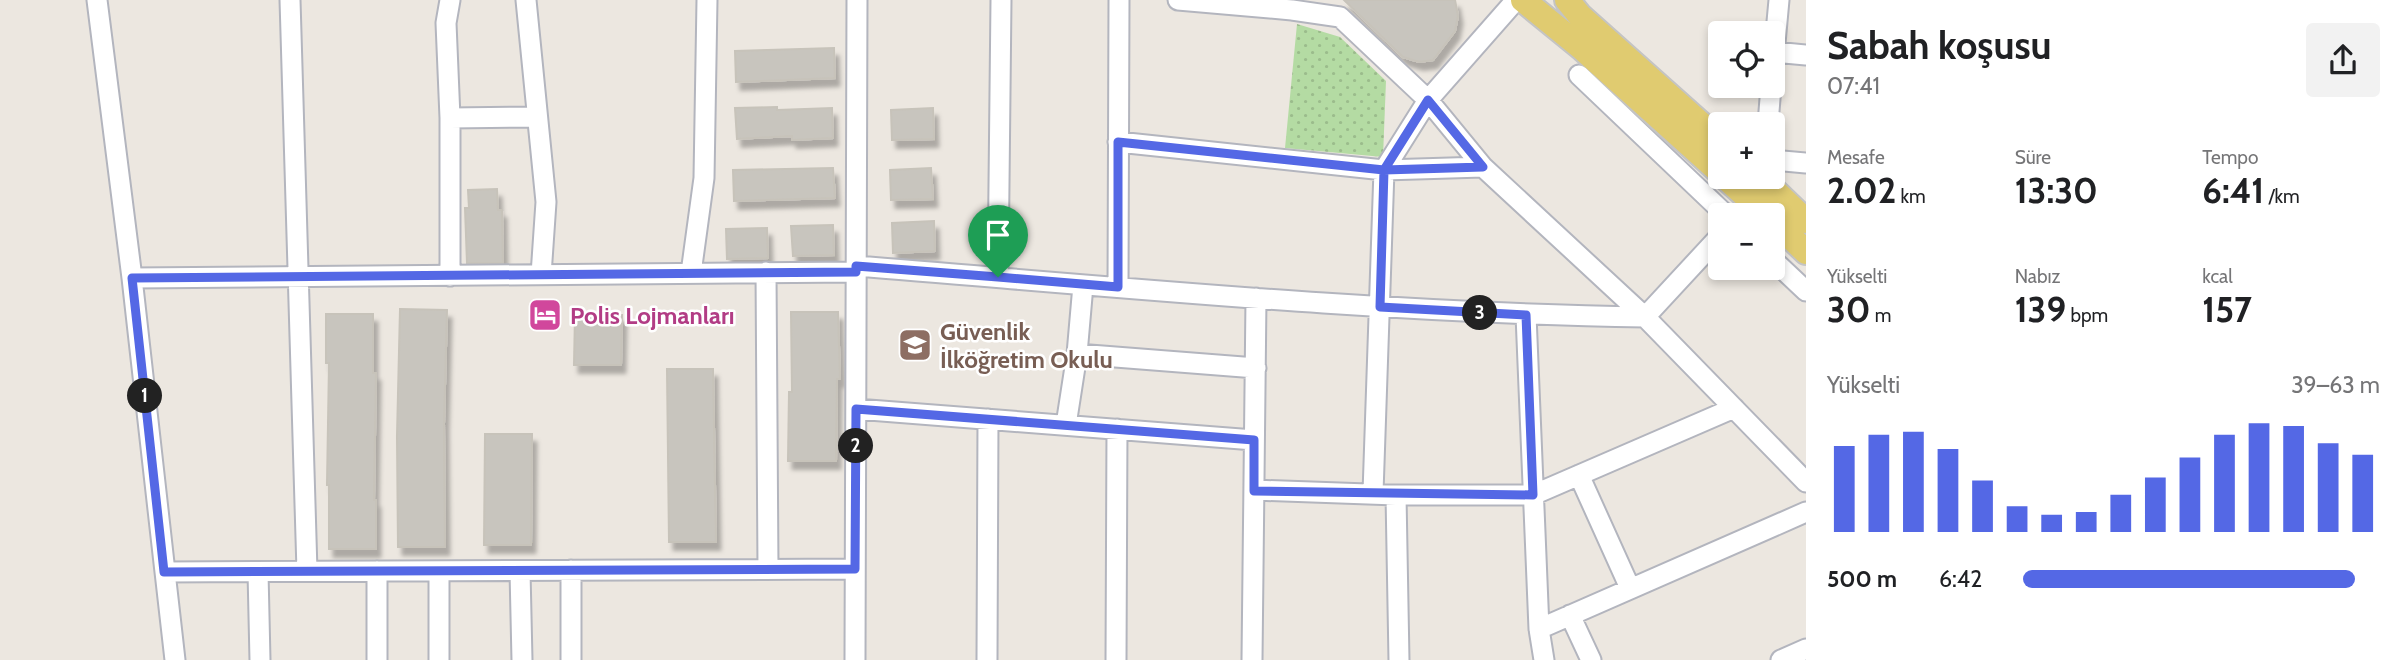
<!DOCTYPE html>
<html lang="tr">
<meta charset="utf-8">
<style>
:root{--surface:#fff;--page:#f2f2f2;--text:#202124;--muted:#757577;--accent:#5468e5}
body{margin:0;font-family:Cabin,sans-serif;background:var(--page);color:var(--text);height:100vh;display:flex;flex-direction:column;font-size:26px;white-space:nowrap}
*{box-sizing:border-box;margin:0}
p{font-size:23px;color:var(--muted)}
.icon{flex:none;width:38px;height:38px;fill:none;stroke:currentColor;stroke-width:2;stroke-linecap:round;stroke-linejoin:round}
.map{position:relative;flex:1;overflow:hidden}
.details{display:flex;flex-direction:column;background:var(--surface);width:595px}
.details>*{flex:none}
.buttons{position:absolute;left:1708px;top:21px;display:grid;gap:14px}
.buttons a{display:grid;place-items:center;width:77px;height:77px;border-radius:7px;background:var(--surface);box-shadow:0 4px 10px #0003;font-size:35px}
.pin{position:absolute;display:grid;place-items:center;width:60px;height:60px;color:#fff;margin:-72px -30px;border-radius:50% 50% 50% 0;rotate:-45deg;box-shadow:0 0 7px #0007}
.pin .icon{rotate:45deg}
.km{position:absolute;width:35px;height:35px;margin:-18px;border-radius:50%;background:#222;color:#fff;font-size:19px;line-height:35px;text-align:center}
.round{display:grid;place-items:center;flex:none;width:74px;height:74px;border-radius:7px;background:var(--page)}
.head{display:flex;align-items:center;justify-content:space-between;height:119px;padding:0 21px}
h1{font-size:38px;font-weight:700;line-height:52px}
.metrics{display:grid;grid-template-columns:repeat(3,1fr);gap:10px;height:119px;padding:7px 21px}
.metrics div{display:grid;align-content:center}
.metrics b{font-size:35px;font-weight:700}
.metrics small{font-size:19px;font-weight:400}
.metrics p{font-size:19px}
.chart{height:196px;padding:14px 21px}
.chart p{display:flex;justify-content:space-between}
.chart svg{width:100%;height:126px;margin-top:7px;stroke:var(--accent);stroke-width:6}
ul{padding:0 21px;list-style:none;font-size:23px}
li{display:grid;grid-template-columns:112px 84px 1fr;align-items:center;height:52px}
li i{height:18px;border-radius:9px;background:var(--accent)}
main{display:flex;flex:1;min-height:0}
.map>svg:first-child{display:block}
.green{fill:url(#green-dots)}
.building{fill:#c8c5be;stroke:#c7c3ba;stroke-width:2;filter:url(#shadow)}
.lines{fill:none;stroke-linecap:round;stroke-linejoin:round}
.minor-casing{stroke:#b3b5be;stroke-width:23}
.major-casing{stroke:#c4c4c4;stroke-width:28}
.minor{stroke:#fff;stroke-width:19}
.major{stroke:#e0cb70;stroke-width:24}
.route-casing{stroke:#fff;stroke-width:14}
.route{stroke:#5468e5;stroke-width:9}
.labels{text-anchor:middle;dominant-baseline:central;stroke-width:5;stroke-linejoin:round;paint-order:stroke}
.hotel-label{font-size:24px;font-weight:bold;fill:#b23c85;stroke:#fff;text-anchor:start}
.education-label{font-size:24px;font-weight:bold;fill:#785e54;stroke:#fff;text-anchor:start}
</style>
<main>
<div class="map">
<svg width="1806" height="660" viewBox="0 0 1806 660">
<defs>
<pattern id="green-dots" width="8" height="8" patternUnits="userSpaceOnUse" patternTransform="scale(1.75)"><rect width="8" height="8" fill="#b4dba3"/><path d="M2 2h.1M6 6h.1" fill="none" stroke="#9bbc8c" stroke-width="1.8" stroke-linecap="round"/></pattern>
<filter id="shadow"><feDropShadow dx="4.5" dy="8" stdDeviation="2" flood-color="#0004"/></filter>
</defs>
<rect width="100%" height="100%" fill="#ece7e0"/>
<path class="green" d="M 1297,24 L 1340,37 L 1386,81 L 1383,157 L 1285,148 Z"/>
<path class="building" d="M 1344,0 L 1455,0 L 1458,16 L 1455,31 L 1433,60 L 1419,62 L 1403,57 Z
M 834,48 L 835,78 L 736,82 L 735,51 Z
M 777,107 L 777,110 L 832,108 L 833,138 L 792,140 L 792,136 L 737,139 L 735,108 Z
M 933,108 L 934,139 L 892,140 L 891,110 Z
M 833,168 L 835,198 L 734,201 L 733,170 Z
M 931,168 L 933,199 L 891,200 L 890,170 Z
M 497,189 L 498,210 L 502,210 L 503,263 L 467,263 L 465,208 L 469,208 L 468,190 Z
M 934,221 L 935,251 L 893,253 L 892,223 Z
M 833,225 L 834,255 L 793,256 L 791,226 Z
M 767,228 L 768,258 L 727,259 L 726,229 Z
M 400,309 L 447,310 L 444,424 L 445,547 L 398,547 L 397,436 Z
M 791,312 L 838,312 L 840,379 L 837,379 L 836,461 L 788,461 L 789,392 L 792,392 Z
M 326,314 L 373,314 L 373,373 L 376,373 L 374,500 L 376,500 L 376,549 L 329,549 L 329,485 L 327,485 L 329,363 L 326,363 Z
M 575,315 L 622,315 L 621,365 L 574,365 Z
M 667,369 L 713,369 L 716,542 L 669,542 Z
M 485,434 L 532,434 L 531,545 L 484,545 Z"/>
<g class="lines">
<defs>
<path id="minor" d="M 97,0 L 132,278 L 856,272
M 290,0 L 307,571
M 450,0 L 446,23 L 450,118 L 450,276
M 526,0 L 546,202 L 541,275
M 1178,0 L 1292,10 L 1340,17 L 1428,100 L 1483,167 L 1645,317 L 1806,482
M 1774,52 L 1806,55
M 1773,65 L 1779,0
M 1579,75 L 1726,215
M 450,118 L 536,117
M 1768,124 L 1771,86
M 1118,142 L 1384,170 L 1483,167
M 1773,160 L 1806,163
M 1773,260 L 1806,291
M 856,266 C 1119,287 1381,313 1645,317 L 1720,236
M 766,272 L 768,569
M 691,273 L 704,178 L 707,0
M 998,277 L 1001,0
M 132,278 L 165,572
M 1118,287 L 1119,0
M 1526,315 L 1539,629 L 1544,660
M 1077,354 L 1256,368
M 856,409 L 1254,440
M 1066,425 L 1077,354 L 1083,285
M 1579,475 L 1630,588
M 1254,490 L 1396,495 L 1533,495 L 1734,408
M 1373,493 L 1384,170 L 1428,100 L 1516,0
M 1396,495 L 1399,660
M 520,571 L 522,660
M 258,572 L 260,660
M 1570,615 L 1591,660
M 1539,629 L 1806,512
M 175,660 L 165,572 L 855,569
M 377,660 L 377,571
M 439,660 L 439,571
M 571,660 L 571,570
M 855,660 L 857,0
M 987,660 L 988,419
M 1116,660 L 1117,429
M 1252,660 L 1256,298
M 1781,660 L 1806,649"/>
<path id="major" d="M 1523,0 L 1583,49 L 1720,172
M 1567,0 L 1580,16 L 1720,141
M 1725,177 L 1767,215
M 1760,177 L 1806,221
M 1773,220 L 1806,252"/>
</defs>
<use href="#minor" class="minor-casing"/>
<use href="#major" class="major-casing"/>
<use href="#minor" class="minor"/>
<use href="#major" class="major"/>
</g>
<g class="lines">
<defs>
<path id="route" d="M 998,277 L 856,266 L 856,272 L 132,278 L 164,572 L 855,569 L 856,409 L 1254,440 L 1254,491 L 1533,495 L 1526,315 L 1380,307 L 1384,170 L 1483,167 L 1428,100 L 1384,170 L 1118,142 L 1118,287 L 998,277"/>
</defs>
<use href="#route" class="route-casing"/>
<use href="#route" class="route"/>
</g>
<defs>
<symbol id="hotel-square" viewBox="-11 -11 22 22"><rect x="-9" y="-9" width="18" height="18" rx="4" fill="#d1479c" stroke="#fff"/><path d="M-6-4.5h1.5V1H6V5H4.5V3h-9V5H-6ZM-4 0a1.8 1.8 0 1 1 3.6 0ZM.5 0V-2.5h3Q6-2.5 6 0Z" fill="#fff"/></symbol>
<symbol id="school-square" viewBox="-11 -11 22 22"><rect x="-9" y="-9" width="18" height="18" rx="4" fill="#8d6e63" stroke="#fff"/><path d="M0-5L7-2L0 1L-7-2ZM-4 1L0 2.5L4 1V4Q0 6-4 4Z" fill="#fff"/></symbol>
</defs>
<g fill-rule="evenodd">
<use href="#hotel-square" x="526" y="296" width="38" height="38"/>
<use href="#school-square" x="896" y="326" width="38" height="38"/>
</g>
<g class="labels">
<g class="hotel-label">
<text x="570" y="315">Polis Lojmanları</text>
</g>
<g class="education-label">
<text x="940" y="331">Güvenlik<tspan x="940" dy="28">İlköğretim Okulu</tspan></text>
</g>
</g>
</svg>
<div class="buttons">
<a><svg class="icon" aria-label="locate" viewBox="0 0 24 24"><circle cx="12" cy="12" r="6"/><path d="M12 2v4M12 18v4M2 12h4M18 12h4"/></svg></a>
<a>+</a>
<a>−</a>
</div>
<div class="pin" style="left:998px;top:277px;background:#1e9e55"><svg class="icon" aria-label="arrive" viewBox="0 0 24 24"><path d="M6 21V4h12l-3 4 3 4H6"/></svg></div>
<b class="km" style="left:145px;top:396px">1</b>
<b class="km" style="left:856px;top:446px">2</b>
<b class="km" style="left:1480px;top:313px">3</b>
</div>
<section class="details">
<div class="head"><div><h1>Sabah koşusu</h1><p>07:41</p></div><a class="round"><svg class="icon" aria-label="share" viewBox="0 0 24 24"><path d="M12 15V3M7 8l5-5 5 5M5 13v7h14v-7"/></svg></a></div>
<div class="metrics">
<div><p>Mesafe</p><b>2.02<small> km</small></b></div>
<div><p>Süre</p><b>13:30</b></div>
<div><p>Tempo</p><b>6:41<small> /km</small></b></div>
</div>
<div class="metrics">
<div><p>Yükselti</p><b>30<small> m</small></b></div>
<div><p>Nabız</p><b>139<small> bpm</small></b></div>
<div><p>kcal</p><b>157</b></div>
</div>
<div class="chart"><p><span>Yükselti</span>39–63 m</p>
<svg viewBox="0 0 160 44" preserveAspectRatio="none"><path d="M5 44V14M15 44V10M25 44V9M35 44V15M45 44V26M55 44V35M65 44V38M75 44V37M85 44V31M95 44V25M105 44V18M115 44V10M125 44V6M135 44V7M145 44V13M155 44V17"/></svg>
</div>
<ul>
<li><b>500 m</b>6:42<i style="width:93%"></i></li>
</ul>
</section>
</main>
